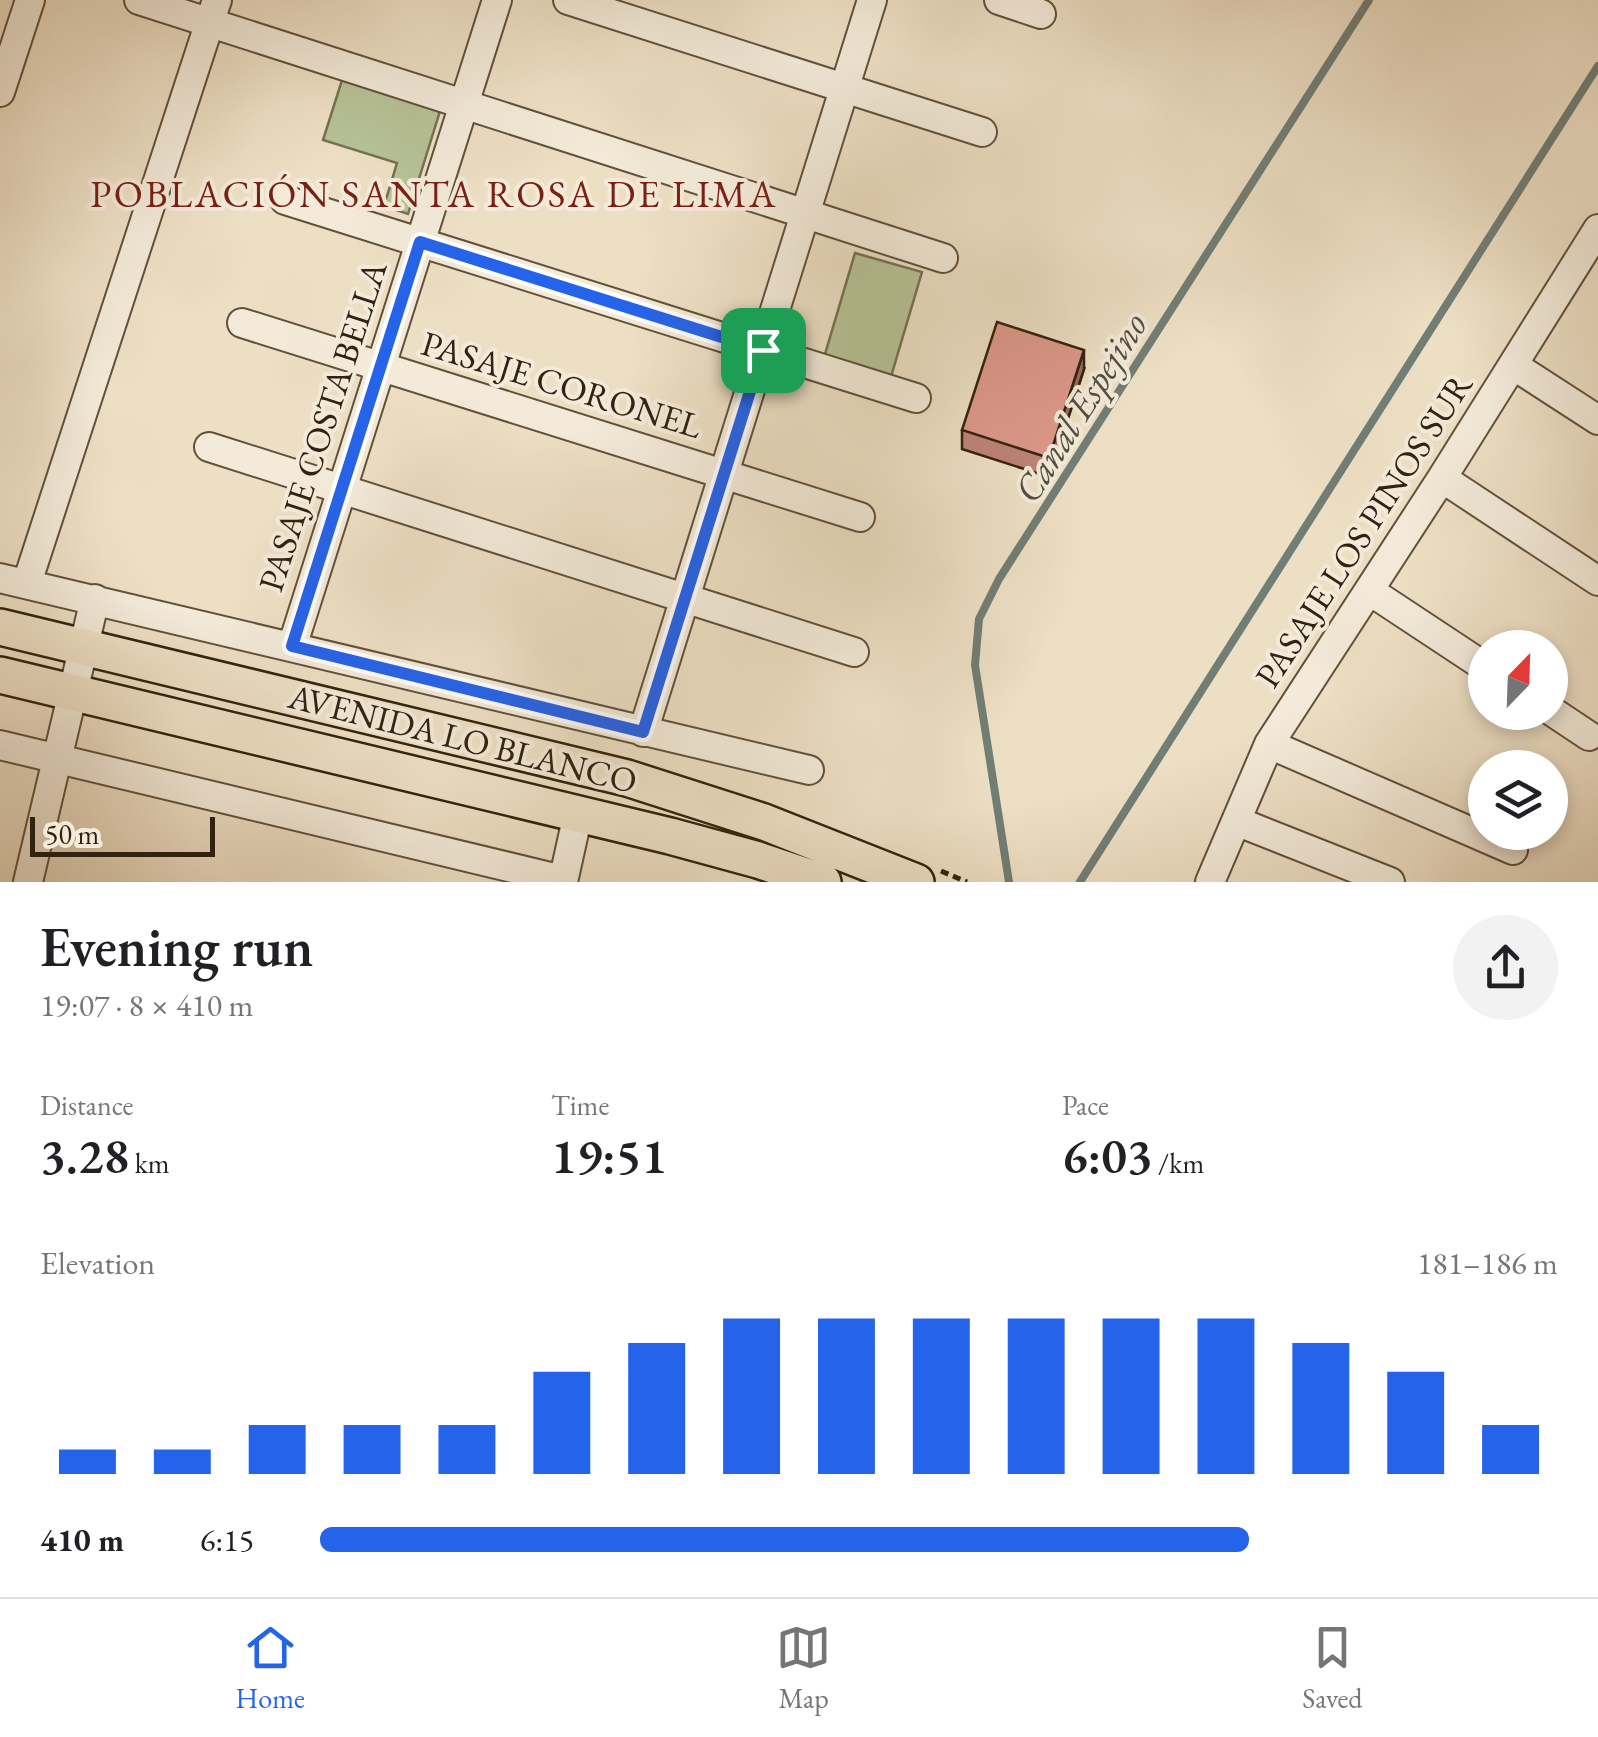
<!DOCTYPE html>
<meta charset="utf-8">
<style>
:root{--surface:#fff;--page:#f2f2f2;--text:#202124;--muted:#757577;--line:#e0e0e0;--accent:#2563eb}
body{margin:0;font-family:"EB Garamond",serif;background:var(--page);color:var(--text);height:100vh;display:flex;flex-direction:column;font-size:38px;white-space:nowrap}
*{box-sizing:border-box;margin:0}
p{font-size:32px;color:var(--muted)}
.icon{flex:none;width:55px;height:55px;fill:none;stroke:currentColor;stroke-width:2;stroke-linecap:round;stroke-linejoin:round}
.map{position:relative;height:882px;overflow:hidden}
.side{display:flex;flex-direction:column;background:var(--surface);flex:1}
.side>*{flex:none}
.needle{width:65px;rotate:23deg}
.tools{position:absolute;left:1468px;top:630px;display:grid;gap:20px}
.tools a{display:grid;place-items:center;width:100px;height:100px;border-radius:50%;background:var(--surface);box-shadow:0 5px 15px #0003;font-size:50px}
.scale{position:absolute;left:30px;bottom:25px;width:185px;box-sizing:border-box;padding-left:10px;border:5px solid #32220f;border-top:0;font-size:28px;line-height:35px;white-space:nowrap;color:#32220f;-webkit-text-stroke:8px #f3ead9;paint-order:stroke}
.pin{position:absolute;display:grid;place-items:center;width:85px;height:85px;color:#fff;margin:-42px;border-radius:20px;box-shadow:0 5px 15px #0006}
.round{display:grid;place-items:center;flex:none;width:105px;height:105px;border-radius:52px;background:var(--page)}
.overview{display:flex;align-items:center;justify-content:space-between;height:170px;padding:0 40px}
h1{font-size:55px;font-weight:600;line-height:75px}
.stats{display:grid;grid-template-columns:repeat(3,1fr);gap:15px;height:170px;padding:10px 40px}
.stats div{display:grid;align-content:center}
.stats b{font-size:50px;font-weight:600}
.stats small{font-size:28px;font-weight:400}
.stats p{font-size:28px}
.chart{height:280px;padding:20px 40px}
.chart p{display:flex;justify-content:space-between}
.chart svg{width:100%;height:180px;margin-top:10px;stroke:var(--accent);stroke-width:6}
ul{padding:0 40px;list-style:none;font-size:32px}
li{display:grid;grid-template-columns:160px 120px 1fr;align-items:center;height:75px}
li i{height:25px;border-radius:12px;background:var(--accent)}
.tab-bar{display:flex;justify-content:space-around;align-items:center;height:140px;border-top:2px solid var(--line);background:var(--surface);font-size:28px;color:var(--muted)}
.tab-bar a{display:grid;justify-items:center;gap:5px}
.tab-bar .on{color:var(--accent)}
.map>svg:first-child{display:block}
.green{fill:#b6c296;stroke:#747252;stroke-width:2.5}
.lines{fill:none;stroke-linecap:round;stroke-linejoin:round}
.stream{stroke:#717e76;stroke-width:8}
.minor-casing{stroke:#61513c;stroke-width:32}
.major-casing{stroke:#32220f;stroke-width:40}
.path{stroke:#32220f;stroke-width:5;stroke-dasharray:8 5;stroke-linecap:butt}
.minor{stroke:#f3ead9;stroke-width:28}
.major{stroke:#eddfc4;stroke-width:35}
.wall{fill:#bd8377;stroke:#32220f;stroke-width:2.5}
.shaded-wall{fill:#9a6a61;stroke:#32220f;stroke-width:2.5}
.building{fill:#dc988a;stroke:#32220f;stroke-width:2.5}
.route-casing{stroke:#fff;stroke-width:20}
.route{stroke:#2563eb;stroke-width:12}
.labels{text-anchor:middle;dominant-baseline:central;stroke-width:8;stroke-linejoin:round;paint-order:stroke}
.street-label{font-size:35px;fill:#32220f;stroke:#f3ead9}
.neighbourhood-label{font-size:38px;letter-spacing:2.5px;fill:#7a1f14;stroke:#f3ead9}
.water-label{font-size:38px;font-style:italic;fill:#525043;stroke:#f3ead9}
</style>
<div class="map">
<svg width="1598" height="882" viewBox="0 0 1598 882">
<rect width="100%" height="100%" fill="#eddfc4"/>
<filter id="stains"><feTurbulence type="fractalNoise" baseFrequency=".002" numOctaves="4"/><feColorMatrix values="0 0 0 0 .2 0 0 0 0 .09 0 0 0 0 .02 0 0 0 .5 -.17"/></filter>
<radialGradient id="worn" r=".72"><stop offset=".6" stop-color="#630" stop-opacity="0"/><stop offset="1" stop-color="#630" stop-opacity=".3"/></radialGradient>
<path class="green" d="M 342,80 L 440,111 L 408,214 L 384,206 L 397,163 L 323,140 Z
M 855,253 L 922,272 L 890,380 L 823,361 Z"/>
<g class="lines">
<path class="stream" d="M 1009,882 L 975,665 L 979,619 L 999,579 L 1369,0
M 1080,882 L 1598,66"/>
<defs>
<path id="minor" d="M 139,0 L 943,258
M 568,0 L 982,132
M 999,0 L 1041,14
M 0,92 L 30,0
M 285,200 L 916,398
M 242,323 L 860,517
M 1513,365 L 1598,420
M 209,447 L 854,652
M 1442,478 L 1598,581
M 0,578 L 809,770
M 27,583 L 217,0
M 1370,591 L 1485,667
M 292,647 L 497,0
M 1550,710 L 1589,736
M 643,732 L 872,0
M 1269,744 L 1513,850
M 0,745 L 563,880
M 1236,821 L 1390,882
M 28,882 L 95,599
M 563,882 L 578,814
M 1210,882 L 1269,744 L 1442,478 L 1598,229"/>
<path id="major" d="M 0,627 L 627,778 L 764,822 L 916,882
M 0,675 L 670,836 L 758,860 L 823,882"/>
</defs>
<use href="#minor" class="minor-casing"/>
<use href="#major" class="major-casing"/>
<path class="path" d="M 941,871 L 967,882"/>
<use href="#minor" class="minor"/>
<use href="#major" class="major"/>
</g>
<path class="wall" d="M 1084,369 L 1049,477 L 962,449 L 962,430 Z"/>
<path class="shaded-wall" d="M 1084,350 L 1084,369 L 1049,477 L 1049,458 Z"/>
<path class="building" d="M 997,322 L 1084,350 L 1049,458 L 962,430 Z"/>
<g class="lines">
<defs>
<path id="route" d="M 420,242 L 763,350 L 643,732 L 292,646 Z"/>
</defs>
<use href="#route" class="route-casing"/>
<use href="#route" class="route"/>
</g>
<g class="labels">
<g class="street-label">
<text transform="translate(562 384) rotate(17)">PASAJE CORONEL</text>
<text transform="translate(322 426) rotate(-72)">PASAJE COSTA BELLA</text>
<text transform="translate(1363 530) rotate(-57)">PASAJE LOS PINOS SUR</text>
<text transform="translate(463 738) rotate(14)">AVENIDA LO BLANCO</text>
</g>
<g class="neighbourhood-label">
<text x="434" y="193">POBLACIÓN SANTA ROSA DE LIMA</text>
</g>
<g class="water-label">
<text transform="translate(1080 407) rotate(-58)">Canal Espejino</text>
</g>
</g>
<rect width="100%" height="100%" filter="url(#stains)"/>
<rect width="100%" height="100%" fill="url(#worn)"/>
</svg>
<div class="tools">
<a><svg class="needle" viewBox="-14 -14 28 28"><path d="M0-13l5 13h-10z" fill="#e53935"/><path d="M0 13l5-13h-10z" fill="#757577"/></svg></a>
<a><svg class="icon" aria-label="layers" viewBox="0 0 24 24"><path d="M12 4l9 5-9 5-9-5zM3 14l9 5 9-5"/></svg></a>
</div>
<div class="scale">50 m</div>
<div class="pin" style="left:763px;top:350px;background:#1e9e55"><svg class="icon" aria-label="arrive" viewBox="0 0 24 24"><path d="M6 21V4h12l-3 4 3 4H6"/></svg></div>
</div>
<section class="side">
<div class="overview"><div><h1>Evening run</h1><p>19:07 · 8 × 410 m</p></div><a class="round"><svg class="icon" aria-label="share" viewBox="0 0 24 24"><path d="M12 15V3M7 8l5-5 5 5M5 13v7h14v-7"/></svg></a></div>
<div class="stats">
<div><p>Distance</p><b>3.28<small> km</small></b></div>
<div><p>Time</p><b>19:51</b></div>
<div><p>Pace</p><b>6:03<small> /km</small></b></div>
</div>
<div class="chart"><p><span>Elevation</span>181–186 m</p>
<svg viewBox="0 0 160 44" preserveAspectRatio="none"><path d="M5 44V38M15 44V38M25 44V32M35 44V32M45 44V32M55 44V19M65 44V12M75 44V6M85 44V6M95 44V6M105 44V6M115 44V6M125 44V6M135 44V12M145 44V19M155 44V32"/></svg>
</div>
<ul>
<li><b>410 m</b>6:15<i style="width:75%"></i></li>
</ul>
</section>
<nav class="tab-bar">
<a class="on"><svg class="icon" aria-label="home" viewBox="0 0 24 24"><path d="M3 11l9-7 9 7M6 9v11h12V9"/></svg>Home</a>
<a><svg class="icon" aria-label="map" viewBox="0 0 24 24"><path d="M3 6l6-2 6 2 6-2v14l-6 2-6-2-6 2zM9 4v14M15 6v14"/></svg>Map</a>
<a><svg class="icon" aria-label="saved" viewBox="0 0 24 24"><path d="M7 4h10v16l-5-4-5 4z"/></svg>Saved</a>
</nav>
